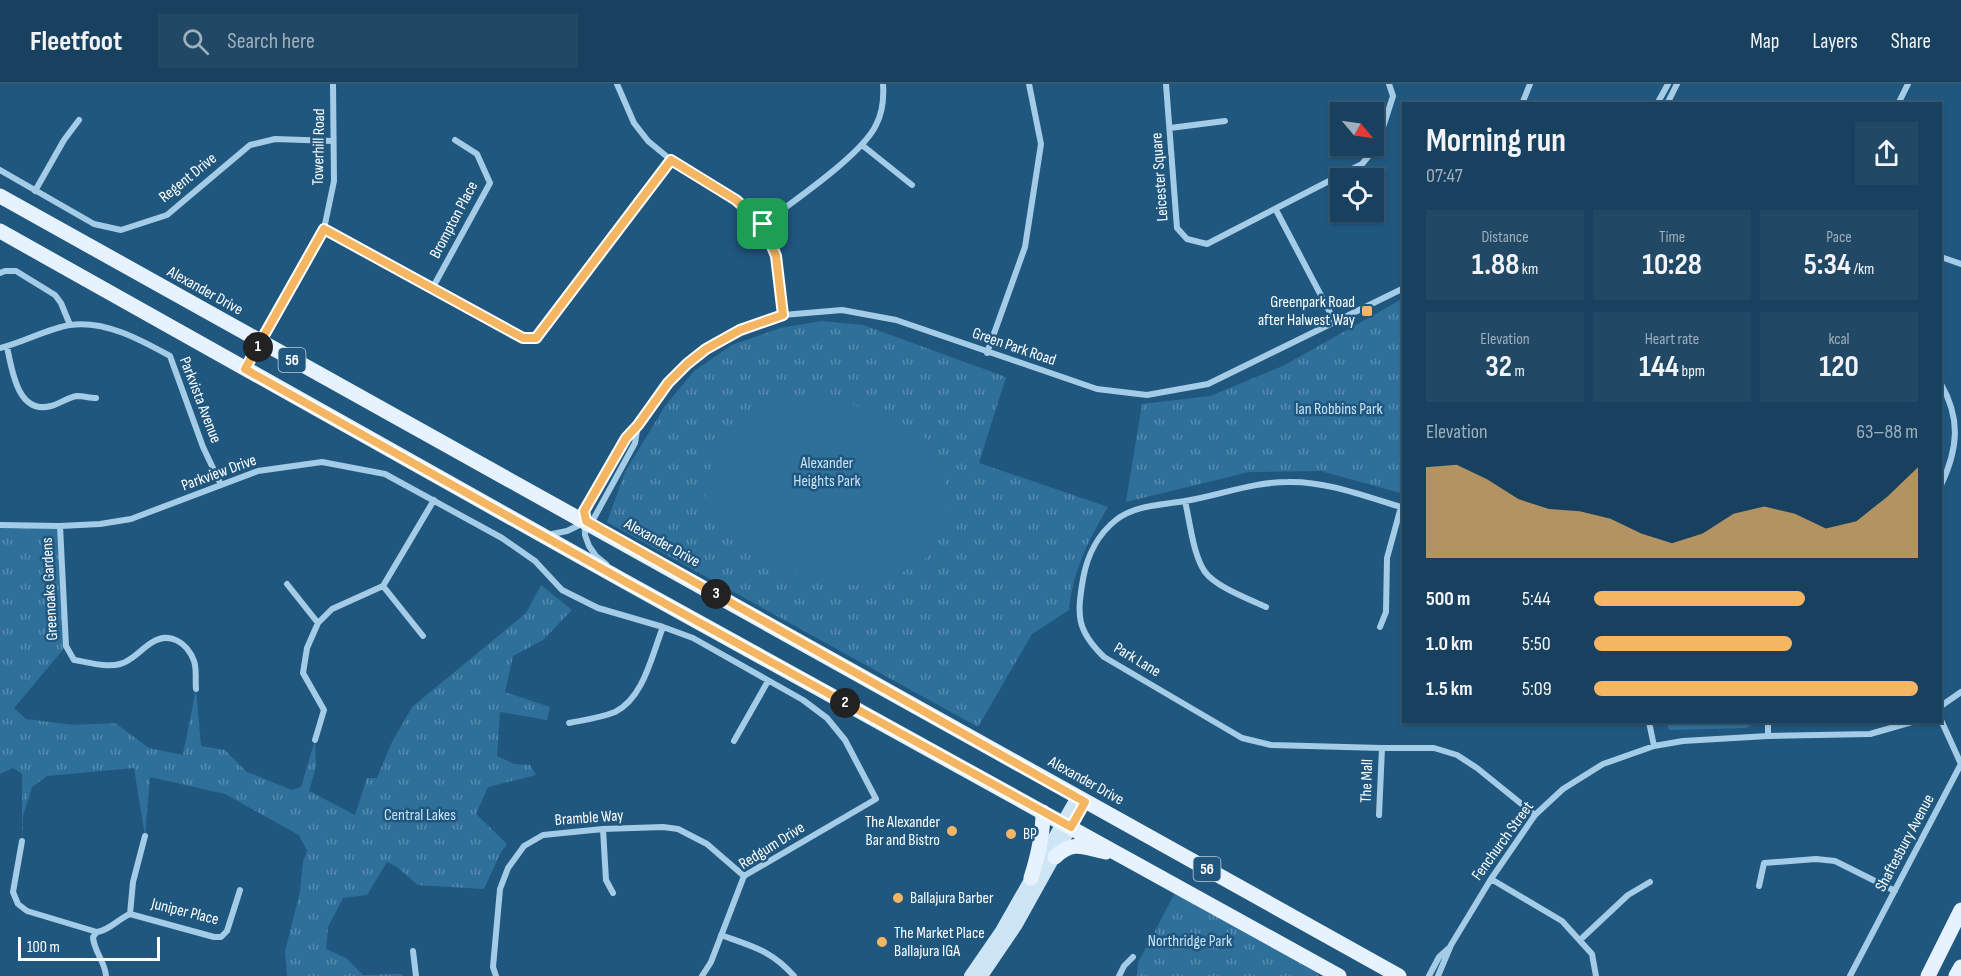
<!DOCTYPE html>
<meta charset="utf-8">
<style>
:root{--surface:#18415f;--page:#214865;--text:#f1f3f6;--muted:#9fafbd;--line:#365a74;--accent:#f5b664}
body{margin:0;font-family:"Sofia Sans Condensed",sans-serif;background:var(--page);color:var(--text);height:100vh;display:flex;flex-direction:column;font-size:22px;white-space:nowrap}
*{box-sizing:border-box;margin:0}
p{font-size:20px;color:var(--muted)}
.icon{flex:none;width:33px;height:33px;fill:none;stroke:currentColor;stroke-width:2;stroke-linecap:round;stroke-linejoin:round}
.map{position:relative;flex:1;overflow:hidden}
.sheet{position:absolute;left:1402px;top:18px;width:540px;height:621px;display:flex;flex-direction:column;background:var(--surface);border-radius:0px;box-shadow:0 2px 4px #0004,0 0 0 2px var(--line)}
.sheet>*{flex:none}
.needle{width:39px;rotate:119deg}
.tools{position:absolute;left:1330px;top:18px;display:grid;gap:12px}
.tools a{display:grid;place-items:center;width:54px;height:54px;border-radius:0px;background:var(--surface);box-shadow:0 2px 4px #0004,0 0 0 2px var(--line);font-size:30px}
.scale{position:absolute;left:18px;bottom:15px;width:142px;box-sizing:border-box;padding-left:6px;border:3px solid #fff;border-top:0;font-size:16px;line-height:21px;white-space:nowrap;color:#fff;-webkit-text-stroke:4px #20577f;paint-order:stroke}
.pin{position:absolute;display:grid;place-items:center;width:51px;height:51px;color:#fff;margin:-26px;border-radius:12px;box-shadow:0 3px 9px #0006}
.km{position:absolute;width:30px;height:30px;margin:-15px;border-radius:50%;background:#222;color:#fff;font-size:16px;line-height:30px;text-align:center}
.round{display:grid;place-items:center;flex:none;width:63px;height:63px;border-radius:0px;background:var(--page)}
.headline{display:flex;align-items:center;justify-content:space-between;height:102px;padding:0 24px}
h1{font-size:33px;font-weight:700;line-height:45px}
.figures{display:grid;grid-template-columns:repeat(3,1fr);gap:9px;height:102px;padding:6px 24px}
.figures div{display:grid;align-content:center;border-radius:0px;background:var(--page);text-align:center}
.figures b{font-size:30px;font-weight:700}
.figures small{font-size:16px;font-weight:400}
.figures p{font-size:16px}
.chart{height:168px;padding:12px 24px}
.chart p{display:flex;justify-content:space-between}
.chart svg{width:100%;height:108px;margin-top:6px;fill:var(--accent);opacity:.7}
ul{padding:0 24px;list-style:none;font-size:20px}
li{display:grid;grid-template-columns:96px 72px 1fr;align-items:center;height:45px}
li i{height:15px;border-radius:8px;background:var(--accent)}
header{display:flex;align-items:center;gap:36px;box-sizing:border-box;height:84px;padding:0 30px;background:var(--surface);border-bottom:2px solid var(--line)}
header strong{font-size:28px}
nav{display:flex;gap:33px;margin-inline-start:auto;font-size:21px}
.search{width:420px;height:54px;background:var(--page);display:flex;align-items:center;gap:15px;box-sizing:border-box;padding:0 21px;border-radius:0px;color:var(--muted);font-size:22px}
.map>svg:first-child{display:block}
.park{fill:url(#park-tufts)}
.garden{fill:#2f709b}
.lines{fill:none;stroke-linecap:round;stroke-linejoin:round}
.street{stroke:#a4cce7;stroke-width:6}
.secondary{stroke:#cee5f6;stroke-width:12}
.primary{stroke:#e6f2fd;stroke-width:15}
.route-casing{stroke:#fff;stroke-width:12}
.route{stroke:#f5b664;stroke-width:8}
.poi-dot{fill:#f5b664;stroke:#20577f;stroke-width:2}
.labels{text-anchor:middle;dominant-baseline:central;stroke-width:5;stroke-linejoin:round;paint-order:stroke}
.shield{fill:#20577f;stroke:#bccdd9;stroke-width:1.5}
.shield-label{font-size:15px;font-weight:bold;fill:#fff}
.street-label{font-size:16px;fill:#fff;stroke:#20577f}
.poi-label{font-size:16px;fill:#fff;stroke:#20577f;text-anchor:start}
.park-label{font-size:16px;fill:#c7e3f6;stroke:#20577f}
</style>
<header>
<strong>Fleetfoot</strong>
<div class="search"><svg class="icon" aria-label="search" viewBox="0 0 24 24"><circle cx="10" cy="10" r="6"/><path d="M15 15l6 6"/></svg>Search here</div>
<nav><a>Map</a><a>Layers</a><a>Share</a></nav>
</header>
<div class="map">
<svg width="1961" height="892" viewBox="0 0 1961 892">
<defs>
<pattern id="park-tufts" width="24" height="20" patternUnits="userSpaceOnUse" patternTransform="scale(1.5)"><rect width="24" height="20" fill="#2f709b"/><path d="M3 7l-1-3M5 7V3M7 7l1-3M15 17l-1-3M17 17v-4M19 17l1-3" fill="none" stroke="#598daf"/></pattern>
</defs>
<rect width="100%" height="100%" fill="#20577f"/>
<path class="park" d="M 1404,214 L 1404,410 L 1321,387 L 1249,388 L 1126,418 L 1142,320 L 1210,312 L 1283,282 Z
M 822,237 L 863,241 L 1006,293 L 979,379 L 1108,423 C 1089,455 1072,489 1069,526 L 1032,550 L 978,643 L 607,438 L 625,388 L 665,322 L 694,287 L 732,261 L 780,244 Z
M 0,441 L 60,442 L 66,562 L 14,624 L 26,635 L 74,641 L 115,639 L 149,664 L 183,671 L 196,605 L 201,662 L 225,666 L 247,688 L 292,706 L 301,703 L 315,656 L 316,683 L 309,707 L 355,731 L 367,694 L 377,694 L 391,660 L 412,623 L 526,529 L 541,501 L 572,526 L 543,556 L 513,572 L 505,608 L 550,623 L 547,636 L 500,628 L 497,672 L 514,680 L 530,681 L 536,691 L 488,703 L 476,730 L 507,760 L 500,770 L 484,805 L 418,801 L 397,783 L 387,778 L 367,811 L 343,814 L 328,843 L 326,865 L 346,874 L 363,891 L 401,890 L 403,892 L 287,892 L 285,867 L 300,808 L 303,778 L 307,767 L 299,751 L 225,710 L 150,693 L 145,752 L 134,684 L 47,692 L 32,703 L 23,732 L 22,757 L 22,690 L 13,684 L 0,690 Z
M 1666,638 L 1757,638 L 1746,644 L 1669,646 Z
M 1175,809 L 1319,888 L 1318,892 L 1137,892 L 1138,879 Z"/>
<path class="garden" d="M 815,312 L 844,317 L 900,337 L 931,358 L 946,398 L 949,431 L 928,473 L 893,494 L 854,501 L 815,497 L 755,475 L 721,447 L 704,427 L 707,393 L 717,365 L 750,332 L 777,319 Z"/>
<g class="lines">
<path class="street" d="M 617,0 L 634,39 L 648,57 L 671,76 L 736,116 L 763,140 L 776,172 L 783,231
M 1166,0 L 1177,144 L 1187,155 L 1207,160 L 1362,80 L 1377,62 L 1393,12 L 1389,0
M 1522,20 L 1530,0
M 1657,20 L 1668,0
M 1667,20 L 1677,0
M 1898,20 L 1908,0
M 1170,44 L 1225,37
M 862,61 L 912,101
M 0,86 L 94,140 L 121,146 L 167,131 L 250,61 L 275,55 L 332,57
M 35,107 L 64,56 L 79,36
M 1276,126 L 1335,238
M 763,140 C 791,119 863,70 876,41 C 883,28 884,15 883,0
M 324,145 L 523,254 L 536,254 L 671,76
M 1941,173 L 1961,180
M 0,189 L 5,187 L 16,187 L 55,211 L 61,219 L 70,241
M 432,205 L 490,99 L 477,70 L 455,56
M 7,263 C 12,285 17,331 51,322 C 60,320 68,313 77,312 C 83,312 90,314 96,314
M 0,264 C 22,259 49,244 70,241 C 105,236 141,256 170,272 L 203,363 L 221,401
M 987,269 L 1025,163 L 1041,60 L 1029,0
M 246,284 L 324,145 L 334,97 L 333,0
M 1941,300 C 1961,335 1958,365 1941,401
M 1185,417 C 1190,438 1193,471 1205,488 C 1216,503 1249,515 1266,523
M 1404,424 C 1367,413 1327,397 1288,398 C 1253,398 1220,411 1185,417 C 1162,421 1135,421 1116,436 C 1098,450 1087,472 1083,495 C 1077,531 1076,546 1104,573 L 1242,654 L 1271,661 L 1382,664 L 1434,664 L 1457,671 L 1477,684 L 1535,731
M 0,441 L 60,442 L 100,440 L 131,435 L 258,387 L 322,378 L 385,390 L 502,454 L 535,477 L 562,506 L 598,524 L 663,543 L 693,554 L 803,616 L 827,634 L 845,656 L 876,715 L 744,792 L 711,878 L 702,892
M 60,442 L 66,562 L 74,576 C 88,578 106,584 120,580 C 132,577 140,566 151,559 C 169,547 187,558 194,577 C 197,585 195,596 196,605
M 547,451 L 567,447 L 594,434 L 635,359 L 638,341
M 606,480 L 596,472 L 589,462 L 585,451 L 584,427 L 626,354 L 638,341 L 668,299 L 706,265 L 740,246 L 783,231 L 842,226 L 896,236 L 1097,305 L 1147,311 L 1208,300 L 1404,204
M 287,500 L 318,539
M 383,502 L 423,552
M 1380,543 L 1386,528 L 1387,474 L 1401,423
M 1941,622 L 1961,608
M 1649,638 L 1654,662
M 1768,638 L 1768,652
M 569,639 C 584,636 600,634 615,628 C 644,614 652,570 663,543
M 315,656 L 324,626 L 303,589 L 307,564 L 318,539 L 332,525 L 383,502 L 434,416
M 734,657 L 768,597
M 1379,731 L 1382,664
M 603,745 L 606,796 L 613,809
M 22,757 L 13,808 L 18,820 L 27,827 L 97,848 L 93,853 C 94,868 105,877 106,892
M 1491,795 L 1562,837 L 1592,870 L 1596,892
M 1759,802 L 1764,779 L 1816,775 L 1835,777 L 1895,807
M 130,830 L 133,798 L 145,752
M 97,848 C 110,846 118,835 130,830 L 214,853 L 221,853 L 227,847 L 240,806
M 721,851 C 753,863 771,866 794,892
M 1580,856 L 1628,811 L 1650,798
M 413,867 L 416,892
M 496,892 L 493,883 L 500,805 L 508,784 L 524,762 L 543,751 L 603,745 L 663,743 L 678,745 L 707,760 L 744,792
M 1119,892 L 1124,882 L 1133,873
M 1429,892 L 1439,873 L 1449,864
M 1438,892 L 1451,861 L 1491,795 L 1535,731 L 1563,705 L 1603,680 L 1654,662 L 1683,657 L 1768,652 L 1870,650 L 1912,638
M 1850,892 L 1961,680 L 1941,636"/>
<path class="secondary" d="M 970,892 L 1001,847 L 1077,713
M 982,892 L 1016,842 L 1085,718"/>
<path class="primary" d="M 0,112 L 1399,892
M 0,147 L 624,497 L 1339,892
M 1055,773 C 1073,756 1083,763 1106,768
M 1031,794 C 1038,772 1043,751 1043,728
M 1928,892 L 1961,826
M 1956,892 L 1961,883"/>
</g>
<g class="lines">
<defs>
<path id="route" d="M 671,76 L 736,116 L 763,140 L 776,172 L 783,231 L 740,246 L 706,265 L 687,280 L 668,299 L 638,341 L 626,354 L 584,427 L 586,437 L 1085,718 L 1071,743 L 624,497 L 245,285 L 324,145 L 523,254 L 536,254 Z"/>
</defs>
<use href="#route" class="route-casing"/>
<use href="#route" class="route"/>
</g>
<g class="poi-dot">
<rect x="1361" y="221" width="12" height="12" rx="3"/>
<circle cx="952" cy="747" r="6"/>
<circle cx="1011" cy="750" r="6"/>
<circle cx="898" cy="814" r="6"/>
<circle cx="882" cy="858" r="6"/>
</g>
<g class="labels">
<g class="shield">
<rect x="278.5" y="264" width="27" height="24" rx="4.5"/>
<rect x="1193.5" y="773" width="27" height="24" rx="4.5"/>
</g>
<g class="shield-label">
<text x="292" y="276">56</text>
<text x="1207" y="785">56</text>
</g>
<g class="street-label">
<text transform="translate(319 63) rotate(-89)">Towerhill Road</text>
<text transform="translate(1160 93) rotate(-94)">Leicester Square</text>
<text transform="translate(188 94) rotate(-39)">Regent Drive</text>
<text transform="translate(454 136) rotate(-62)">Brompton Place</text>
<text transform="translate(205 207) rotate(29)">Alexander Drive</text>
<text transform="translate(1014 263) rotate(19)">Green Park Road</text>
<text transform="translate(200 316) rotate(69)">Parkvista Avenue</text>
<text transform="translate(219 389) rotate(-20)">Parkview Drive</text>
<text transform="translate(662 459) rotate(29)">Alexander Drive</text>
<text transform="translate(50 505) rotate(-93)">Greenoaks Gardens</text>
<text transform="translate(1137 576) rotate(31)">Park Lane</text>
<text transform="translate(1086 697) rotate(29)">Alexander Drive</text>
<text transform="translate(1367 697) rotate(-88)">The Mall</text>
<text transform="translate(589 734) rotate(-4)">Bramble Way</text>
<text transform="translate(1503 757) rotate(-54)">Fenchurch Street</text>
<text transform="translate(1905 759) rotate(-62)">Shaftesbury Avenue</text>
<text transform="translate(772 762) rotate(-32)">Redgum Drive</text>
<text transform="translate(185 828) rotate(14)">Juniper Place</text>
</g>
<g class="poi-label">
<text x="1355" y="218" text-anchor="end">Greenpark Road<tspan x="1355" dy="18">after Halwest Way</tspan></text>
<text x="940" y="738" text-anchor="end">The Alexander<tspan x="940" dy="18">Bar and Bistro</tspan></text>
<text x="1023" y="750">BP</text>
<text x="910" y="814">Ballajura Barber</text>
<text x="894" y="849">The Market Place<tspan x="894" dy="18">Ballajura IGA</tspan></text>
</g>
<g class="park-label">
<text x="1339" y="325">Ian Robbins Park</text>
<text x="827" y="379">Alexander<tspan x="827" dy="18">Heights Park</tspan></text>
<text x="420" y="731">Central Lakes</text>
<text x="1190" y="857">Northridge Park</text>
</g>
</g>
</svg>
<div class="tools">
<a><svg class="needle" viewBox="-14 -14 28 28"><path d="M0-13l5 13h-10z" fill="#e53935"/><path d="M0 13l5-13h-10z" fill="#9fafbd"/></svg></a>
<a><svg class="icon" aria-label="locate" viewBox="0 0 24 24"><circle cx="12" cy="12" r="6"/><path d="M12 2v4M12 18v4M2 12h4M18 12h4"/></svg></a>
</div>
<div class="scale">100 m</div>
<div class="pin" style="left:763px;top:140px;background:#1e9e55"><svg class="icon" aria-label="arrive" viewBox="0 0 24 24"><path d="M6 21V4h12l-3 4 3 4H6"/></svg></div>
<b class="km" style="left:258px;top:263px">1</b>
<b class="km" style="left:845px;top:619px">2</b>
<b class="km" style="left:716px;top:510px">3</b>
<section class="sheet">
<div class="headline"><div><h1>Morning run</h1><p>07:47</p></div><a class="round"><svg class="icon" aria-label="share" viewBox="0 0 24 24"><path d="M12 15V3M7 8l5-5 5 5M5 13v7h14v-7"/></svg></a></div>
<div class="figures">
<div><p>Distance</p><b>1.88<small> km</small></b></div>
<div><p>Time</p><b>10:28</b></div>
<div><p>Pace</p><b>5:34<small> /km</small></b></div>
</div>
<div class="figures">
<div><p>Elevation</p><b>32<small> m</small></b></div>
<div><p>Heart rate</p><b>144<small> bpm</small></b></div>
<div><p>kcal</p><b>120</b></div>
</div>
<div class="chart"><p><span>Elevation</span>63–88 m</p>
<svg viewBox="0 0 160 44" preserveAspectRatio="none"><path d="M0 44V7L10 6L20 12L30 20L40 24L50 25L60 28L70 34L80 38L90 34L100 26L110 23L120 26L130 32L140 29L150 19L160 7V44z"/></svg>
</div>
<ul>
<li><b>500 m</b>5:44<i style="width:65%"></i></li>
<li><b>1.0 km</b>5:50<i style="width:61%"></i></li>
<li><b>1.5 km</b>5:09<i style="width:100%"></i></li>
</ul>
</section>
</div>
